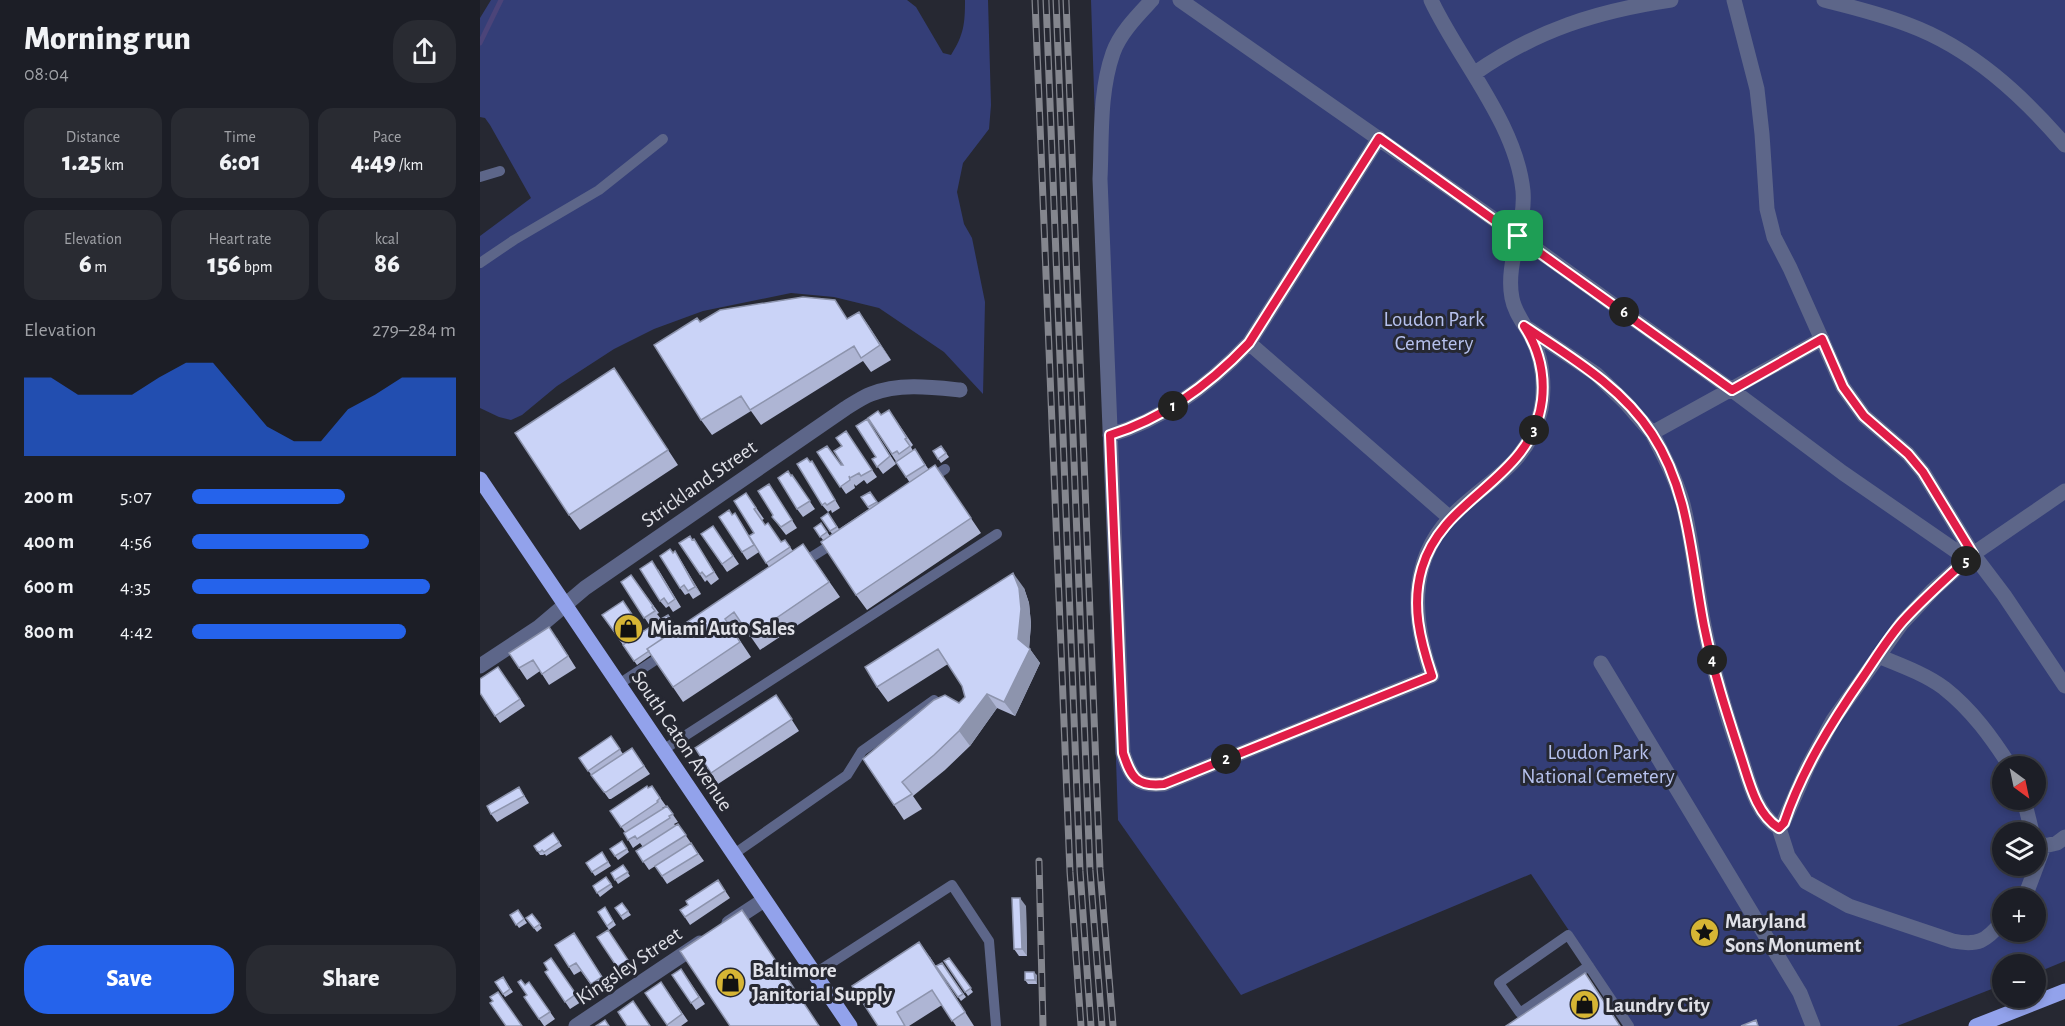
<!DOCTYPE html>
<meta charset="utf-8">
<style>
:root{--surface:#1c1e26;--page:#292b32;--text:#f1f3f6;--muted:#a0a2a7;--line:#3a3c43;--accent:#2563eb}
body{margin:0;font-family:"Alegreya Sans",sans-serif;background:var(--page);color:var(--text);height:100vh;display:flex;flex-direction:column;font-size:22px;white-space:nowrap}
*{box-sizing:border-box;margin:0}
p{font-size:20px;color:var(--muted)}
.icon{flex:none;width:33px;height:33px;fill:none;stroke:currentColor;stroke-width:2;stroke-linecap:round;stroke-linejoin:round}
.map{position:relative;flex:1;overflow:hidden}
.drawer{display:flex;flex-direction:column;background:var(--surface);width:480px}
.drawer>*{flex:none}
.needle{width:39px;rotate:147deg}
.tools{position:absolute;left:1512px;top:756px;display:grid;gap:12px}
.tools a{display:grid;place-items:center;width:54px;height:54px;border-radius:50%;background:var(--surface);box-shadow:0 3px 9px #0003,0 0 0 2px var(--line);font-size:30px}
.pin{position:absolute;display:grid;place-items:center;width:51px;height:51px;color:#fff;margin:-26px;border-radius:12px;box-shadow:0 3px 9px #0006}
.km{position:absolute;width:30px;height:30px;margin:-15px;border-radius:50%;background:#222;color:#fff;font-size:16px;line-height:30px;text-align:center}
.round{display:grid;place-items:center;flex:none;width:63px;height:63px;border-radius:24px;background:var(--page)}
.headline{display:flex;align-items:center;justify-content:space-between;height:102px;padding:0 24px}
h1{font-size:33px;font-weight:800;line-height:45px}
.metrics{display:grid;grid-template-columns:repeat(3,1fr);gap:9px;height:102px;padding:6px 24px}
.metrics div{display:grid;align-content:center;border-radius:15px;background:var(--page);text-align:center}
.metrics b{font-size:26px;font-weight:800}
.metrics small{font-size:16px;font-weight:400}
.metrics p{font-size:16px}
.chart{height:168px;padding:12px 24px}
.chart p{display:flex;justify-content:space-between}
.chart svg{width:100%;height:108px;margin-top:6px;fill:var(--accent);opacity:.7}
.cta{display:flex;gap:12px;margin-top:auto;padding:12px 24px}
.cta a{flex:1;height:69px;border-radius:24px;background:var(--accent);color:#fff;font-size:24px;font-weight:800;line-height:69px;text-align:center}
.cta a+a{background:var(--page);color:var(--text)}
ul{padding:0 24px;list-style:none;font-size:20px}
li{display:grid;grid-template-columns:96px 72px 1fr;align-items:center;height:45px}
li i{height:15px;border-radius:8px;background:var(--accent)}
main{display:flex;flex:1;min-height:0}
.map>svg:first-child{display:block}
.green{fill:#343e77;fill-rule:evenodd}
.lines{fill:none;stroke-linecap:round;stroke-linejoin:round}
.stream{stroke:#4b4479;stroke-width:5}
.service{stroke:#5d6689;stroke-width:10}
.minor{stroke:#5d6689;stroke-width:15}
.primary{stroke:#92a2eb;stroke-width:15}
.rail-casing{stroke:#84868e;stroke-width:7}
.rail{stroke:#262832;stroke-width:4.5;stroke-dasharray:14;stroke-linecap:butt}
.wall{fill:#aeb5d4}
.shaded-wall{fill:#8d94ad}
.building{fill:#cad3f7;stroke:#8d94ad;stroke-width:1.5}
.route-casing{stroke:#fff;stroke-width:12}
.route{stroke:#e11d48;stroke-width:8}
.labels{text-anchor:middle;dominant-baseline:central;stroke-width:6;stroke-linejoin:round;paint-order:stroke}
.park-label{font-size:21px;fill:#b6c1ed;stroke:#262832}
.street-label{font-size:21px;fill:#e0e1e8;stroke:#262832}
.poi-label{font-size:21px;font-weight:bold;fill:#e0e1e8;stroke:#262832;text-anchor:start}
</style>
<main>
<section class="drawer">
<div class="headline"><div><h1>Morning run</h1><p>08:04</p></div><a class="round"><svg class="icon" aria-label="share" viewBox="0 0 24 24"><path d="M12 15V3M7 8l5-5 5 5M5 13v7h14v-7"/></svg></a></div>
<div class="metrics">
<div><p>Distance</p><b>1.25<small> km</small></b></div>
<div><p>Time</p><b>6:01</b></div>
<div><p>Pace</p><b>4:49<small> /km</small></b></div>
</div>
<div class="metrics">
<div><p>Elevation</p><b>6<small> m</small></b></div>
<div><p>Heart rate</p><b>156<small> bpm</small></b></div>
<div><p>kcal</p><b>86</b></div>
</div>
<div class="chart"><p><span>Elevation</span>279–284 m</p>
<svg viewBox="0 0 160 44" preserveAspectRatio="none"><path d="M0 44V12L10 12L20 19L30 19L40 19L50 12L60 6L70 6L80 19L90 32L100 38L110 38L120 25L130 19L140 12L150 12L160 12V44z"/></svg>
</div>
<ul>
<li><b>200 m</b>5:07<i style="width:58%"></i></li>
<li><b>400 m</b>4:56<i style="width:67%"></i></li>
<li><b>600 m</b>4:35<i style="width:90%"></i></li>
<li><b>800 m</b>4:42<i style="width:81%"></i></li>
</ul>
<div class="cta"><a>Save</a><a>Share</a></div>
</section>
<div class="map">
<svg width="1585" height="1026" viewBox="0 0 1585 1026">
<rect width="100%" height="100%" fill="#262832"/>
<path class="green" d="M 11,0 L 427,0 L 436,7 L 463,53 L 471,55 C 484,35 485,23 485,0 L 508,0 L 511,105 L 509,129 L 483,163 L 477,192 L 484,224 L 492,238 L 505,302 L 503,394 L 464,352 L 399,308 L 354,297 L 311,293 L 223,311 L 174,329 L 134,349 L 77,386 L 42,415 L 31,420 L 19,417 L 0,408 L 0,236 L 51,198 L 10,125 L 5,118 L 0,117 L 0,18 Z
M 611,0 L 1585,0 L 1585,961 L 1556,973 L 1556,964 L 1522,964 L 1522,985 L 1417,1026 L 1153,1026 L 1051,874 L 761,995 L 638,820 ZM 1522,766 L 1556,766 L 1556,800 L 1522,800 ZM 1522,832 L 1556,832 L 1556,866 L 1522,866 ZM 1522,898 L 1556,898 L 1556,932 L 1522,932 Z"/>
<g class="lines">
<path class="stream" d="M 0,43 L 21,0"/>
<path class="service" d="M 0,177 L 20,171
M 0,263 L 34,240 L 119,190 L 183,139
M 450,479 L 465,469
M 322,563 L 357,541
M 139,684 L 186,653
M 183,750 L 517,534
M 254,854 L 367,775 L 382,751 L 454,700
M 1109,966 L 1040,1013 L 1019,983 L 1088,935 L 1149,1026
M 334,974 L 472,885 L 509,941 L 516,1026"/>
<path class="minor" d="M 672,0 C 658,15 640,33 633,53 C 619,93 622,138 620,179 L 643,753 C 651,777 656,787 684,784 L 952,676 C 933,622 927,564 970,518 C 1005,481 1048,467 1061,409 C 1065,388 1063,363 1054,343 C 1048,328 1035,315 1032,298 C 1025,263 1046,227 1043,191 C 1036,123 979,60 951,0
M 700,0 L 1038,236 L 1252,390 L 1363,473 L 1476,551 L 1493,554
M 1254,0 L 1277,89 L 1282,134 L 1287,209 L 1294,237 L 1310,268 L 1363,387 L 1384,416 L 1428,454 L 1443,472 L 1493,554 L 1524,595 L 1585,686
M 1344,0 C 1372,7 1401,14 1429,25 C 1491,48 1542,95 1585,145
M 995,73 C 1057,30 1117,11 1191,0
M 1049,329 L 1116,374 L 1146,403 L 1172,433
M 1342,339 L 1172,433 C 1184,456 1196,479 1203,504 C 1213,544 1216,585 1224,625 C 1233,670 1246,714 1261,757 C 1269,781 1276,814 1299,828 L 1303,823 L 1328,766 L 1353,720 L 1422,623 L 1453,590 L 1493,554 L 1585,491
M 769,343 L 970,518
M 630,435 C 685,419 730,384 769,343 L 899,138
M 1398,656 C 1420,665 1445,674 1464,688 C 1492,710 1512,738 1530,766
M 1121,663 L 1320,993 L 1333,1026
M 0,666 L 59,627 L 105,588 L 366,408 C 374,403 383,397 391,394 C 419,383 451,387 480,390
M 1544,800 L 1552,832
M 1299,828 L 1308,856 L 1326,882 L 1369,906 L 1473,941 C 1498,946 1506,941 1522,922
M 1556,839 L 1564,846 L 1577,843 L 1585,837
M 1542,898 L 1546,894 L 1564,846
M 249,923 L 284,900
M 96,1026 L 220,943"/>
<path class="primary" d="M 0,479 L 370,1026
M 1496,1026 L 1585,991"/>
<defs>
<path id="rail" d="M 555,0 L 590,872 L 601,1026
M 566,0 L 600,871 L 611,1026
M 576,0 L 610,870 L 622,1026
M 586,0 L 620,869 L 633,1026
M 559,861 L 563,1026"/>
</defs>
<use href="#rail" class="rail-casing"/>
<use href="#rail" class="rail"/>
</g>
<path class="wall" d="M 379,312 L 411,360 L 391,372 L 383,361 L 281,425 L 271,411 L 232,435 L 221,420 L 221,322 L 368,318 Z
M 144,383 L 198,465 L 100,530 L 89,515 Z
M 409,410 L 433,445 L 431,447 L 433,451 L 435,449 L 449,470 L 455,465 L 501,533 L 387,610 L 376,595 L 343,540 L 334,528 L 341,523 L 350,536 L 352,534 L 341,518 L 348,513 L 359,529 L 389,509 L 381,497 L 390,492 L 398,503 L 430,483 L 388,418 L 401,415 Z
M 392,427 L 416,464 L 403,474 L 392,459 L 396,457 Z
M 366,431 L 397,477 L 387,484 L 384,480 L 376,486 L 374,484 L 375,488 L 366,494 L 337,452 L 361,465 L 363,465 L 362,446 Z
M 461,446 L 469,457 L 461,463 L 453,451 Z
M 332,461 L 360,508 L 352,513 L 351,510 L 348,512 L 342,505 L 330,462 Z
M 311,475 L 312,475 L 335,509 L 323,517 L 317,509 Z
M 294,491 L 317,528 L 306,535 L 292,517 Z
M 266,493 L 284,519 L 282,520 L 285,525 L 301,542 L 305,540 L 313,551 L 323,544 L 360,597 L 280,650 L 264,627 L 255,633 L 271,657 L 203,702 L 171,655 L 157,665 L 122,615 L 143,601 L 164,631 L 182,639 L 190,633 L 181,619 L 188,615 L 197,629 L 289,567 L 269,536 L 274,533 Z
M 252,515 L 260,521 L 279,552 L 267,560 L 239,517 Z
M 233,526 L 259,564 L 247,572 L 221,534 Z
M 214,539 L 239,579 L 231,585 L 227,580 L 225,582 L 199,543 Z
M 195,551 L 221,594 L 213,599 L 209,593 L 205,595 L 200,588 L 193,553 Z
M 178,569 L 201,607 L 193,612 L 189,606 L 186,608 L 180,601 Z
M 151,575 L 179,613 L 177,614 L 181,619 L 170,626 L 141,582 Z
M 544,588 L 549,603 L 551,624 L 549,648 L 560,663 L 535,716 L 517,708 L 490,746 L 465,770 L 433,796 L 442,809 L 424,820 L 383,759 L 479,703 L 485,697 L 482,686 L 468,664 L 408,702 L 397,687 Z
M 77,638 L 96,668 L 69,685 L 60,671 L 47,680 L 29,653 Z
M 18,667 L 45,706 L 20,723 L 0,693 Z
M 296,695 L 319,731 L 238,784 L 231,773 Z
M 131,736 L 143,754 L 152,748 L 170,774 L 131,799 L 129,799 L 99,758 Z
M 172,786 L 186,806 L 182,808 L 183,809 L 187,806 L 198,822 L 194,824 L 195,825 L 198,824 L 211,843 L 169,870 L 156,851 L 163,847 L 160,843 L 153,848 L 144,833 L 145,832 L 130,811 Z
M 39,787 L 49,803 L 17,822 L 11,814 Z
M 73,833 L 82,846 L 66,856 L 65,854 L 63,855 L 60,855 L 54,846 Z
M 142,841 L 149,852 L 138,860 L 130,849 Z
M 211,843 L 224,861 L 187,884 L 175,866 Z
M 122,852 L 131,866 L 115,876 L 106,863 Z
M 143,865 L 150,876 L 138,884 L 131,873 Z
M 126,877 L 133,887 L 120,897 L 113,886 Z
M 238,880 L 250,898 L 210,925 L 200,910 L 208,905 Z
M 142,903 L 151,915 L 143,920 L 135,908 Z
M 546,906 L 547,956 L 539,956 L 534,949 Z
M 125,907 L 136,925 L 129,930 L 118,912 Z
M 38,910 L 47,923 L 39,928 L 30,915 Z
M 52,914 L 62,928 L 57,932 L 46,918 Z
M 128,930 L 153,967 L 143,975 L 117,937 Z
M 94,933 L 127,984 L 116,992 L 101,971 L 94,975 L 75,945 Z
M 450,957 L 494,1026 L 476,1026 L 462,1005 L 429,1026 L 398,1026 Z
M 71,958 L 101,1002 L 90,1009 L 65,972 L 68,970 Z
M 469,958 L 493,992 L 488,996 L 464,961 Z
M 462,963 L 486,997 L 481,1001 L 456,966 Z
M 201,969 L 225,1004 L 216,1010 L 192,975 Z
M 557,975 L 557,984 L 548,984 L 545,980 Z
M 23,977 L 33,992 L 25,997 L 15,982 Z
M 49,982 L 75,1019 L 65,1026 L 64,1026 L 44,997 L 47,995 L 45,985 Z
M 181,982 L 208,1021 L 201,1026 L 188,1026 L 165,993 Z"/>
<path class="shaded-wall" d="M 379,312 L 389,326 L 411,360 L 400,345 Z
M 195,551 L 200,559 L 221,594 L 215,587 Z
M 533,573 L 544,588 L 549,603 L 551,624 L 549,650 L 550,649 L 560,663 L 535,716 L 524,702 L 538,639 Z
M 507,694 L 517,708 L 490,746 L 479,731 Z
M 540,898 L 546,906 L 547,956 L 542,949 Z
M 439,942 L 450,957 L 494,1026 L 485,1012 Z
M 554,972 L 557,975 L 557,984 L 555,980 Z"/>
<path class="building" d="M 323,297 L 355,300 L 367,319 L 379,312 L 400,345 L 381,358 L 374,346 L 270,410 L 261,396 L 221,420 L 174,345 L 217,318 L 220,322 L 240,310 Z
M 134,368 L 188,450 L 89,515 L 35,433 Z
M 409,410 L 427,438 L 425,439 L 430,446 L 419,454 L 417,451 L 412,454 L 388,418 L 398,411 L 401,415 Z
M 387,419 L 410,456 L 397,467 L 392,459 L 396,457 L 376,426 Z
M 366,431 L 392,470 L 381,476 L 379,473 L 370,478 L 369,476 L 370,480 L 360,487 L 337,452 L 347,446 L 361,465 L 363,465 L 354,451 L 362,446 L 356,438 Z
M 461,446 L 466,453 L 458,459 L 453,451 Z
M 435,449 L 445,465 L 426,477 L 416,462 Z
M 327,458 L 330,462 L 332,461 L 355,500 L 347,505 L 345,503 L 342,505 L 317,464 Z
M 455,465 L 491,518 L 376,595 L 341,542 Z
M 308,471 L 311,476 L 312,475 L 330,501 L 317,509 L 298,478 Z
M 289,484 L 312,520 L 301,527 L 292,517 L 293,515 L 278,491 Z
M 390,492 L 397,502 L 388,507 L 381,497 Z
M 266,493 L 276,508 L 274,509 L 285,525 L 288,523 L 301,542 L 305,540 L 310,547 L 286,563 L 269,536 L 274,533 L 254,501 Z
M 249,510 L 252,515 L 255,513 L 274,545 L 262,552 L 239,517 Z
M 348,513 L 357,527 L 350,531 L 341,518 Z
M 341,523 L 347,532 L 340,537 L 334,528 Z
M 233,526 L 253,556 L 242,564 L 221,534 Z
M 210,536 L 212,540 L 214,539 L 234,572 L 226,577 L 222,572 L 220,574 L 199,543 Z
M 323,544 L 349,582 L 270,636 L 254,612 L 245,619 L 260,642 L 193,687 L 167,649 Z
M 190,549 L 193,553 L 195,551 L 215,587 L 208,591 L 204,585 L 200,588 L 180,556 Z
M 172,561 L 195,599 L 188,604 L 184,598 L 180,601 L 160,569 Z
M 533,573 L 539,588 L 541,609 L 538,639 L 550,649 L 524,702 L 507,694 L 479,731 L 454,755 L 422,782 L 432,794 L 414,805 L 383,759 L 454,700 L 465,695 L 479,703 L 485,697 L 482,686 L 458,649 L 397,687 L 385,667 Z
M 151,575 L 173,606 L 172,607 L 175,611 L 164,618 L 141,582 Z
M 143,601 L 161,628 L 141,641 L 122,615 Z
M 188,615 L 195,626 L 188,630 L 181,619 Z
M 173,625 L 182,639 L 167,649 L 169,651 L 154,661 L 143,645 Z
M 69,627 L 88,656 L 62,674 L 53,660 L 39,668 L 29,653 Z
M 18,667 L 40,699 L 15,716 L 0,693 L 0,679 Z
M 296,695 L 312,719 L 231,773 L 215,748 Z
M 131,736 L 140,749 L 108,771 L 99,758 Z
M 152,748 L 164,766 L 126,792 L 124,792 L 111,775 Z
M 167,786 L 168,788 L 172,786 L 180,798 L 177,801 L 178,802 L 141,827 L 130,811 Z
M 39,787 L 44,796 L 11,814 L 7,806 Z
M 187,806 L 193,814 L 189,816 L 190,818 L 157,839 L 155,836 L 148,840 L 144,833 Z
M 198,824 L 206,835 L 163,862 L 156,851 Z
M 73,833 L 79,842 L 64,852 L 62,850 L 60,852 L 57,851 L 54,846 Z
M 142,841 L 147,849 L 135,856 L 130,849 Z
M 211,843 L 218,854 L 182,876 L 175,866 Z
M 122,852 L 128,862 L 112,872 L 106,863 Z
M 143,865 L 148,872 L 135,880 L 131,873 Z
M 126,877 L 131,884 L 117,893 L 113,886 Z
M 238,880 L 245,891 L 205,917 L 200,910 L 208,905 L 206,901 Z
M 532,898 L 540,898 L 542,949 L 534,949 Z
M 142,903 L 148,911 L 141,916 L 135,908 Z
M 125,907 L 133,921 L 127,926 L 118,912 Z
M 38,910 L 44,919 L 36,925 L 30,915 Z
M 262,910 L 339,1026 L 250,1026 L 200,951 Z
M 52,914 L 60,924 L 54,928 L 46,918 Z
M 128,930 L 148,960 L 137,967 L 117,937 Z
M 94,933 L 122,977 L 111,984 L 96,963 L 89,967 L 75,945 Z
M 439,942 L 485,1012 L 472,1021 L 452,990 L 417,1012 L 425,1026 L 398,1026 L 372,986 Z
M 71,958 L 96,994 L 85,1002 L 65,972 L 68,970 L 64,963 Z
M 469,958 L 491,988 L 485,992 L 464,961 Z
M 462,963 L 483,994 L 478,997 L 456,966 Z
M 201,969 L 219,997 L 211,1003 L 192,975 Z
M 545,972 L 554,972 L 555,980 L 545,980 Z
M 1105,973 L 1140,1026 L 1026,1026 Z
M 23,977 L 30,989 L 23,994 L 15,982 Z
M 41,980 L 45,985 L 49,982 L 70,1012 L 59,1019 L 44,997 L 47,995 L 38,982 Z
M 181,982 L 202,1014 L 187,1025 L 165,993 Z
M 18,992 L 42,1026 L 26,1026 L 10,1003 L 13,1001 L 10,997 Z
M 153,1001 L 170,1026 L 147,1026 L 138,1012 Z
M 125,1020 L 129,1026 L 116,1026 Z
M 1276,1020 L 1278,1026 L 1261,1026 Z"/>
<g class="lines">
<defs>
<path id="route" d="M 899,138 L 1252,390 L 1342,339 L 1363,387 L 1384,416 L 1428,454 L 1443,472 L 1493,554 C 1469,576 1445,597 1423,621 C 1408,638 1396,658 1383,677 C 1351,723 1322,770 1304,823 L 1299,828 C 1276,814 1269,781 1261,757 C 1247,714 1233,671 1224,626 C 1211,560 1210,492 1172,434 C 1141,386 1090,357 1044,326 C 1059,349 1065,373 1062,400 C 1052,481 963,495 942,568 C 931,605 940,640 952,676 L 684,784 C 656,787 651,777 643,753 L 630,435 C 685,418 730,384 769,343 Z"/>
</defs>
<use href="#route" class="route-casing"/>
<use href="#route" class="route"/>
</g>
<defs>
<symbol id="shop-disc" viewBox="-11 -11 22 22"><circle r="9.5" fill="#d6b534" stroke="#262832"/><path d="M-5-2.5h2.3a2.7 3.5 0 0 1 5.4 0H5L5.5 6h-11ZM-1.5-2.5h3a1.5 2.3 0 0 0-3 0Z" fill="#111"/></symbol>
<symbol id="sight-disc" viewBox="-11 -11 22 22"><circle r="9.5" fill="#d6b534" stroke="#262832"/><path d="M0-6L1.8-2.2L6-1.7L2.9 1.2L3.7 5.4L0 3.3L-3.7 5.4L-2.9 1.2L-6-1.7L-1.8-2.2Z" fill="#111"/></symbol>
</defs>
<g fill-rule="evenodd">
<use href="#shop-disc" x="132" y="612" width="33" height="33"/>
<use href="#sight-disc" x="1208" y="916" width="33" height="33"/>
<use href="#shop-disc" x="234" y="966" width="33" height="33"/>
<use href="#shop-disc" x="1088" y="988" width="33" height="33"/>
</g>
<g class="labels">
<g class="park-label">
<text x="954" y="319">Loudon Park<tspan x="954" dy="24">Cemetery</tspan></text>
<text x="1118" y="752">Loudon Park<tspan x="1118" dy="24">National Cemetery</tspan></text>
</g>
<g class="street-label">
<text transform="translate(219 484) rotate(-35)">Strickland Street</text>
<text transform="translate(202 741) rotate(56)">South Caton Avenue</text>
<text transform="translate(149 966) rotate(-34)">Kingsley Street</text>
</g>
<g class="poi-label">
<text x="170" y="628">Miami Auto Sales</text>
<text x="1245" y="921">Maryland<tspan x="1245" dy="24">Sons Monument</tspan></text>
<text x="272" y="970">Baltimore<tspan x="272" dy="24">Janitorial Supply</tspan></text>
<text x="1125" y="1005">Laundry City</text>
</g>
</g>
</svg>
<div class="tools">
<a><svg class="needle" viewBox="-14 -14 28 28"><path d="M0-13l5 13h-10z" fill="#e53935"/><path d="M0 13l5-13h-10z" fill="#a0a2a7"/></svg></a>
<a><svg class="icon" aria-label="layers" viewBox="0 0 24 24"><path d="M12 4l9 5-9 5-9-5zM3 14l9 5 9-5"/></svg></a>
<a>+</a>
<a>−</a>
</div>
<div class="pin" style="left:1038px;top:236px;background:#1e9e55"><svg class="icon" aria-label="arrive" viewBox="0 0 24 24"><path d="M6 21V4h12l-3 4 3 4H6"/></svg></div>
<b class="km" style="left:693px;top:406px">1</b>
<b class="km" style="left:746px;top:759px">2</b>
<b class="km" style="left:1054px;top:430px">3</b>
<b class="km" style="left:1232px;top:660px">4</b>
<b class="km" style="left:1486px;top:561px">5</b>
<b class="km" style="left:1144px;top:312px">6</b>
</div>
</main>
